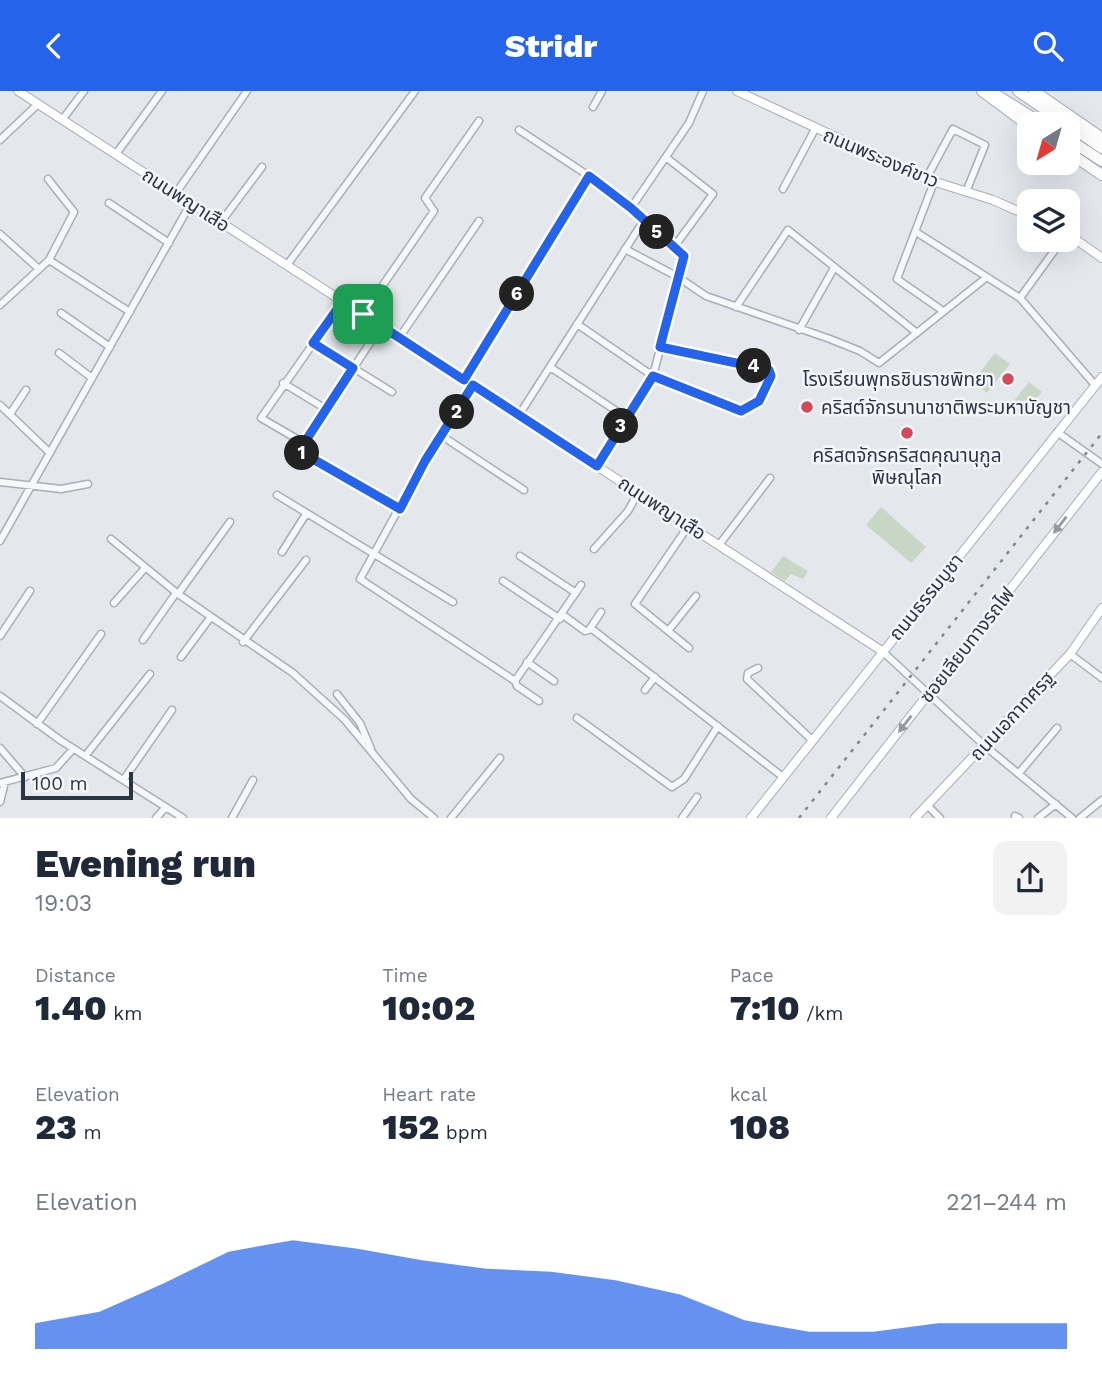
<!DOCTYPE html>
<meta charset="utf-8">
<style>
:root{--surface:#fff;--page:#f2f2f3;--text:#1f2937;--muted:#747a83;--accent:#2563eb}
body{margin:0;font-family:"Work Sans","Noto Sans Thai",sans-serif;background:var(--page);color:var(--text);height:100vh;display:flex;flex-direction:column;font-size:26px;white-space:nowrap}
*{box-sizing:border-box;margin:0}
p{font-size:23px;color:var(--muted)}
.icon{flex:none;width:38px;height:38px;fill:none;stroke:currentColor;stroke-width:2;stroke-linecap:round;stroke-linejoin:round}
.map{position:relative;height:727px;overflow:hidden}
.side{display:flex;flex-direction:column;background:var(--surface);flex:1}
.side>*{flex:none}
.needle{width:46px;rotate:217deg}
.buttons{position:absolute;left:1017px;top:21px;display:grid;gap:14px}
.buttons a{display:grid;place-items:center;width:63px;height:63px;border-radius:14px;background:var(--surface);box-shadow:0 7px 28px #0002;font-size:35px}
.scale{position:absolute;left:21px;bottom:18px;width:112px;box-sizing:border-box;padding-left:7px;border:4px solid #2b3445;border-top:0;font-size:19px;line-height:24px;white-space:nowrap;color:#2b3445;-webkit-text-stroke:5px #f4f6f9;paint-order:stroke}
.pin{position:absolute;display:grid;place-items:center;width:60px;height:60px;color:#fff;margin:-30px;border-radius:14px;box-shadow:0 4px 10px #0006}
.km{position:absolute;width:35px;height:35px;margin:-18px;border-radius:50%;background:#222;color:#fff;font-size:19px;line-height:35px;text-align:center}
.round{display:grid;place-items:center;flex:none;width:74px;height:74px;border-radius:14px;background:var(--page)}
.head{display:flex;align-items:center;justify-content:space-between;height:119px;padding:0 35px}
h1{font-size:38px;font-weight:800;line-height:52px}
.stats{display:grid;grid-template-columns:repeat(3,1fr);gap:10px;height:119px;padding:7px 35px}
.stats div{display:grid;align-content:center}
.stats b{font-size:35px;font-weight:800}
.stats small{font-size:19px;font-weight:400}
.stats p{font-size:19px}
.chart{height:196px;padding:14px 35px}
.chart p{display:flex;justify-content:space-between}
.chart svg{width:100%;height:126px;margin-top:7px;fill:var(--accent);opacity:.7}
header{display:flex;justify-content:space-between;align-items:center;height:91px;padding:0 35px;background:var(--accent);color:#fff;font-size:32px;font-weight:800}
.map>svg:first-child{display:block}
.green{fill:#c9d6c5}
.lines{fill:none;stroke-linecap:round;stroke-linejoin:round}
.street-casing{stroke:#a9aeb7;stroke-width:9}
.secondary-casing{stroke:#a9aeb7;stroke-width:10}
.primary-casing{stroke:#a3abb8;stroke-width:12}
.street{stroke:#f7f8fa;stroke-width:6}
.secondary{stroke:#fff;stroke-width:8}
.primary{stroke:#fff;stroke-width:10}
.rail{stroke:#7d8696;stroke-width:2.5;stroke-dasharray:3.5 7;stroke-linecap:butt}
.oneway{fill:#959aa2}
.route-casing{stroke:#fff;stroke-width:14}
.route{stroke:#2563eb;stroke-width:9}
.poi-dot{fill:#d1495b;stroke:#f4f6f9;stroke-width:2.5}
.labels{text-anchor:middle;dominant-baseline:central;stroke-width:5;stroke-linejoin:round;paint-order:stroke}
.street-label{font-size:19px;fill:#2b3445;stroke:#f4f6f9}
.poi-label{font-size:19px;fill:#2b3445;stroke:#f4f6f9;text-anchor:end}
</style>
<header><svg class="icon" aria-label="back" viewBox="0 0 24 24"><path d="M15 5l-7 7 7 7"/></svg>Stridr<svg class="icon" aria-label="search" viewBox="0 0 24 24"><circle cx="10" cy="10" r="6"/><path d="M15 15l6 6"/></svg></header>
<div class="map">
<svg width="1102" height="727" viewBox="0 0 1102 727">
<rect width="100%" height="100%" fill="#e4e7ec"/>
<path class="green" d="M 995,262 L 1010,273 L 987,302 L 973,290 Z
M 1029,291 L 1042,301 L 1022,326 L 1009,316 Z
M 881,416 L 926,456 L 911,472 L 866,434 Z
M 783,465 L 808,480 L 803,488 L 791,483 L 785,490 L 771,481 Z"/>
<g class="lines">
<defs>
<path id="street" d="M 593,16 L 602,0
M 62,29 L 84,0
M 519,39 L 589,85
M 0,49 L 38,13
M 116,63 L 162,0
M 667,67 L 713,103 L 674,156
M 926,88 L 953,38 L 985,54 L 966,101
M 934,91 L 897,188 L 943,220
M 783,98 L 815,38
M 176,102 L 247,0
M 109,112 L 169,152
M 221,131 L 262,76
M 916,141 L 1020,207 L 1095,294
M 0,143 L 39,178
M 625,158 L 678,186 L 706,205 L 830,248 L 860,260 L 879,272 L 987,186
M 49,169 L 130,221
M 287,174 L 415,0
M 1020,207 L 1062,149
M 0,214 L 49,169 L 74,121 L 48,88
M 736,216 L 788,139 L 917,242
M 61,222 L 110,256
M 363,223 L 434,120 L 425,107 L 479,30
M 577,233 L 653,285 L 741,320 L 759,310 L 771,285 L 769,279 L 660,256
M 381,235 L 299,360 L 400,418
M 799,239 L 834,177
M 399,247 L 479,130
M 313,252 L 392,301
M 59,262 L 92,287
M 550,276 L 627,327
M 464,289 L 589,85 L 631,117
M 283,292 L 326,318
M 473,294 L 425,370 L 360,488 L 515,590 L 581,494
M 0,314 L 50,362
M 10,323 L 26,299
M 519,324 L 644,129 L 631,117 L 689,32 L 703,0
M 1057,341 L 1102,373
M 442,345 L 524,399
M 304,352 L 261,327 L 343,210
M 597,375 L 653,285 L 684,165 L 644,129
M 0,391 L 61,398 L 88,393
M 277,404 L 453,511
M 689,434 L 635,513 L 689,557
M 111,448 L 178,503 L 293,582 L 345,629 L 411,708 L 434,727
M 0,450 L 191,112
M 719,454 L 770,387
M 594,458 L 628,420 L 638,402
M 282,461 L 306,423
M 520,465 L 576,502
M 503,490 L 560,528
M 178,503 L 230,431
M 114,512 L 145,477
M 563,524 L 585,540 L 592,538 L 783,686
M 589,539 L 601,521
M 668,540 L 696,505
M 0,545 L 30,500
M 143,549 L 176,502
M 243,551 L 306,469
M 882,560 L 985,655 L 1072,727
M 1070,563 L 1102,587
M 181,566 L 210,527
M 527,571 L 554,590
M 758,577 L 748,582 L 747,588 L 812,649
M 515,590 L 517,595 L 539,610
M 645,599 L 655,586
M 337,603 L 360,632 L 371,658
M 0,605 L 60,649 L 183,727
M 577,627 L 672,696 L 684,688 L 718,635
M 37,633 L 101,543
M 0,657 L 25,686
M 86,664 L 150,583
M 1019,682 L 1057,637
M 124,688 L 172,619
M 0,692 L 56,677 L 73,658
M 0,711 L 5,691
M 927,714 L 940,727
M 1015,725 L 1019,727
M 156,727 L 166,716
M 232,727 L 253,689
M 451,727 L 500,667
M 682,727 L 697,706
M 1038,727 L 1056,713
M 1080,727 L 1102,709"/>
<path id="secondary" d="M 18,0 L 882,560
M 737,0 L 926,88 L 993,109 L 1029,125
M 1068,143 L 1102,167
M 751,727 L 1102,286
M 831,727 L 1102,381
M 915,727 L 1070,563 L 1102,517"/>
<path id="primary" d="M 982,0 L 1029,35
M 990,0 L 1043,33
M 1018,0 L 1102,57
M 1034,0 L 1102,47
M 1068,48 L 1102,70
M 1068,61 L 1102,84"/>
</defs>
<use href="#street" class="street-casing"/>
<use href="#secondary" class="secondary-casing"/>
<use href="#primary" class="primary-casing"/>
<use href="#street" class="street"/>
<use href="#secondary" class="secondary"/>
<use href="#primary" class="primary"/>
<path class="rail" d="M 799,727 L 1102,342"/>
</g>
<defs><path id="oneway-solid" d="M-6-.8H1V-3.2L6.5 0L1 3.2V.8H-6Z" transform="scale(1.75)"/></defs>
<g class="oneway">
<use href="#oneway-solid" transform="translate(1060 434) rotate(128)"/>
<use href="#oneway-solid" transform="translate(905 633) rotate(128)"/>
</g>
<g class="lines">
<defs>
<path id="route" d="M 589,85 L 631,117 L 684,165 L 660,256 L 769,279 L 771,285 L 759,310 L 741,320 L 653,285 L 597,375 L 473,294 L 425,370 L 400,418 L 299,360 L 353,277 L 313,252 L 343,210 L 464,289 Z"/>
</defs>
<use href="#route" class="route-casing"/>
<use href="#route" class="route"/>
</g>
<g class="poi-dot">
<circle cx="1008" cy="288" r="7"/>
<circle cx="807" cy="316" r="7"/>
<circle cx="907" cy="342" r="7"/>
</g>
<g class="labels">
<g class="street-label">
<text transform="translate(881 67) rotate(23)">ถนนพระองค์ขาว</text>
<text transform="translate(186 109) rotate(33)">ถนนพญาเสือ</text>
<text transform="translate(662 417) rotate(33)">ถนนพญาเสือ</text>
<text transform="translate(926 506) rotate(-51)">ถนนธรรมบูชา</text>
<text transform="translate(967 554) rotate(-52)">ซอยเลียบทางรถไฟ</text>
<text transform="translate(1012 625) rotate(-47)">ถนนเอกาทศรฐ</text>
</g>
<g class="poi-label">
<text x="994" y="288">โรงเรียนพุทธชินราชพิทยา</text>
<text x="821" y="316" text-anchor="start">คริสต์จักรนานาชาติพระมหาบัญชา</text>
<text x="907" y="364" text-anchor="middle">คริสตจักรคริสตคุณานุกูล<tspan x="907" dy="22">พิษณุโลก</tspan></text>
</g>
</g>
</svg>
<div class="buttons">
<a><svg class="needle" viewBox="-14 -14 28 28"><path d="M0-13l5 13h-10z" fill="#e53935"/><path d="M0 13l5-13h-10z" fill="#747a83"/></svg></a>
<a><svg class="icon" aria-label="layers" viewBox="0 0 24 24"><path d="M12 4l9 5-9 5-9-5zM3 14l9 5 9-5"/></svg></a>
</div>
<div class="scale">100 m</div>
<div class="pin" style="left:363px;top:223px;background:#1e9e55"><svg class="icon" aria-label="arrive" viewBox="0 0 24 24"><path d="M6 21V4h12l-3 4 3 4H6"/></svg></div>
<b class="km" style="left:302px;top:362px">1</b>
<b class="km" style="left:457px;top:321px">2</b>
<b class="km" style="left:621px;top:335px">3</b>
<b class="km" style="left:754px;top:275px">4</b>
<b class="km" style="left:657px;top:141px">5</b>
<b class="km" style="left:517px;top:203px">6</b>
</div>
<section class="side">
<div class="head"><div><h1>Evening run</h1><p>19:03</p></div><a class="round"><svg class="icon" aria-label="share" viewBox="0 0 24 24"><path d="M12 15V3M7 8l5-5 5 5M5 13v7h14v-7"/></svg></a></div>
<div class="stats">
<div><p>Distance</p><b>1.40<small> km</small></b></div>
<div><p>Time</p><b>10:02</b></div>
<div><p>Pace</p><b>7:10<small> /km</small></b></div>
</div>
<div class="stats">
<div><p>Elevation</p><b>23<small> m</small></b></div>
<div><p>Heart rate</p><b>152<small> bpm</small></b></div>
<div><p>kcal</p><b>108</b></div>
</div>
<div class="chart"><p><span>Elevation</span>221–244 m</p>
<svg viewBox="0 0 160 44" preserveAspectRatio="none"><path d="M0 44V35L10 31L20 21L30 10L40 6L50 9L60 13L70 16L80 17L90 20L100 25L110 34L120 38L130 38L140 35L150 35L160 35V44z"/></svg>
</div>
</section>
